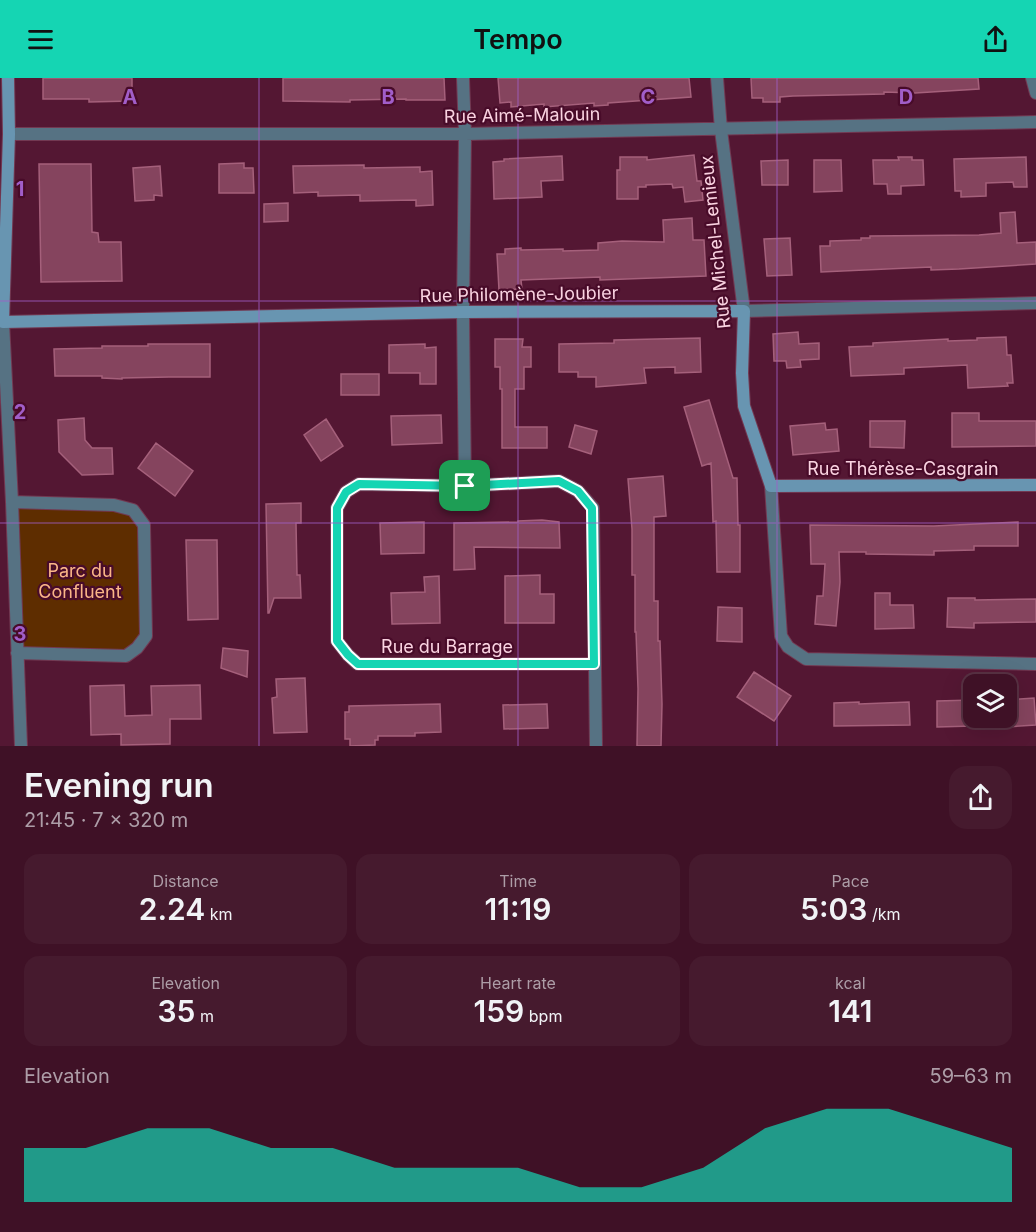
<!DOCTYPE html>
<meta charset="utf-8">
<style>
:root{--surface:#3f1126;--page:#461a2e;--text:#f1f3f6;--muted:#ad9da7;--line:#583143;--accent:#15d5b3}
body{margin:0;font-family:Inter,sans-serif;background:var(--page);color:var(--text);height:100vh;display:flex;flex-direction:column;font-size:22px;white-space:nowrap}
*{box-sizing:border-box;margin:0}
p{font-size:20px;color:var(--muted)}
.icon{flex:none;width:33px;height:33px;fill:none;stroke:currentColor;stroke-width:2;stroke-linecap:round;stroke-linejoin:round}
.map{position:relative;height:668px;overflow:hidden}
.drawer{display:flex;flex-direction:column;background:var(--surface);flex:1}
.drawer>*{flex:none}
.controls{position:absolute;left:963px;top:596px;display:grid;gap:12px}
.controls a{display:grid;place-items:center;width:54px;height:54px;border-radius:12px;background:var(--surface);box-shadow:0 6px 24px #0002,0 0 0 2px var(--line);font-size:30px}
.pin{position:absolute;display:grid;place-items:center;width:51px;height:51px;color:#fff;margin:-26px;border-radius:12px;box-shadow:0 3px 9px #0006}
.round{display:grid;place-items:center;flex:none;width:63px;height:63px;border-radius:18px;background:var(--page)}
.head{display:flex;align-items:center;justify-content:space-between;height:102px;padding:0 24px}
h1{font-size:33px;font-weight:600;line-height:45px}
.metrics{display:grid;grid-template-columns:repeat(3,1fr);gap:9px;height:102px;padding:6px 24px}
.metrics div{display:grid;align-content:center;border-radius:15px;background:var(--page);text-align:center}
.metrics b{font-size:30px;font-weight:600}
.metrics small{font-size:16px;font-weight:400}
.metrics p{font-size:16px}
.chart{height:168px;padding:12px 24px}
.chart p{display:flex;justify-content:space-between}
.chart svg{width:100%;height:108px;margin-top:6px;fill:var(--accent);opacity:.7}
header{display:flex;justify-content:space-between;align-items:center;height:78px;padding:0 24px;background:var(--accent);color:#111;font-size:27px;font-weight:600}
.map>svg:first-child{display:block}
.green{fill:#5e2d00}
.building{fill:#85445e;stroke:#a5607b;stroke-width:1.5}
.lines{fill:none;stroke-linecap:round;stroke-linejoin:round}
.street-casing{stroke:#723952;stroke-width:14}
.secondary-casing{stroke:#723952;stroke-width:14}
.street{stroke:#567283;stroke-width:12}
.secondary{stroke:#6895b1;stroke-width:12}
.route-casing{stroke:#fff;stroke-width:12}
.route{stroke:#15d5b3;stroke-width:8}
.grid{fill:none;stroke:#a15ec9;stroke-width:1.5;stroke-opacity:0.55}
.labels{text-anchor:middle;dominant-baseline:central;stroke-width:4.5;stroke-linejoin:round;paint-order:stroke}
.street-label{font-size:18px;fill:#fad3e1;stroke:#480b29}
.park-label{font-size:18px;fill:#fab687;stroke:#480b29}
.grid-label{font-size:20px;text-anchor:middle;font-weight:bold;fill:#a15ec9;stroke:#480b29;stroke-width:4.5;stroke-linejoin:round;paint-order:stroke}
</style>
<header><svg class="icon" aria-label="menu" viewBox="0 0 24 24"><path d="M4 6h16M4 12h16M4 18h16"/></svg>Tempo<svg class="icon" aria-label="share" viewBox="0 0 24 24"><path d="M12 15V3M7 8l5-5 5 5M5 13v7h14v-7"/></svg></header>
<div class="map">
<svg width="1036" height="668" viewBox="0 0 1036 668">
<rect width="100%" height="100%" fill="#541733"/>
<path class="green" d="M 12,424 L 114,427 L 144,447 L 146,558 L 126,578 L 17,575 Z"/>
<path class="building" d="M 43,0 L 132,0 L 132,23 L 89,24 L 89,21 L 43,21 Z
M 283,0 L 444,0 L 445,22 L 406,22 L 406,21 L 350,22 L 350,24 L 283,23 Z
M 498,0 L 689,0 L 691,19 L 608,25 L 608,27 L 594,28 L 594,25 L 544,29 L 544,26 L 511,29 L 511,24 L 500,25 Z
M 751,0 L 978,0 L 979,11 L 915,15 L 884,14 L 884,16 L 793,18 L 780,19 L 780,24 L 763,24 L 763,20 L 752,20 Z
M 694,77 L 697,103 L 701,103 L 703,122 L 685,124 L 683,109 L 673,110 L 672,106 L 646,107 L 646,109 L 638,109 L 638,121 L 617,121 L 617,92 L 620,92 L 620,79 L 647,79 L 647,82 Z
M 562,78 L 563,102 L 541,103 L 542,119 L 494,121 L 493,84 L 504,83 L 504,81 Z
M 898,79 L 912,79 L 912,82 L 923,82 L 924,107 L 901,108 L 901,116 L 888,116 L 887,106 L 874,106 L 873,82 L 899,82 Z
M 1026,79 L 1027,109 L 1014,109 L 1013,104 L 986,105 L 986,118 L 961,119 L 961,113 L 955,113 L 954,81 Z
M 788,82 L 788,107 L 762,107 L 761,83 Z
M 814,82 L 841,82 L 842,113 L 814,114 Z
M 244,85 L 244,90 L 253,90 L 254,115 L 219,115 L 219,86 Z
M 39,86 L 91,86 L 92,154 L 98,155 L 99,164 L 121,164 L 122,203 L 41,204 Z
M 364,87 L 364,90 L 420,89 L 420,94 L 432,93 L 433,127 L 416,128 L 416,122 L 360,123 L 360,117 L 318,118 L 318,114 L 294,115 L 293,88 Z
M 160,88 L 162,118 L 154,117 L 154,122 L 135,123 L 133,90 Z
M 288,125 L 288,143 L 264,144 L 264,126 Z
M 1015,134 L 1017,165 L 1036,164 L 1036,186 L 959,191 L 931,192 L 931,189 L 821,194 L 820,168 L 830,168 L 830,163 L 861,162 L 861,160 L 870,160 L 870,158 L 979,157 L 1001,155 L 1000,135 Z
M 692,140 L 693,162 L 704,162 L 706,198 L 600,202 L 600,199 L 521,202 L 522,211 L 499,212 L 497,176 L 505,176 L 505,171 L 521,170 L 521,172 L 563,171 L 563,173 L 598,172 L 598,165 L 622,163 L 664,164 L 663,142 Z
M 790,160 L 792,197 L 767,198 L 764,161 Z
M 798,254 L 799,266 L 819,265 L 819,281 L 800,282 L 801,289 L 787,290 L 786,283 L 774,283 L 773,256 Z
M 1006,259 L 1007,277 L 1011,277 L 1013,305 L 1007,305 L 1008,308 L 968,310 L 967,287 L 904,290 L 904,296 L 851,298 L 849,269 L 873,268 L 873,265 L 948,261 L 948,263 L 977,262 L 977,260 Z
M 700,260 L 701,294 L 675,295 L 675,289 L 644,290 L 646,305 L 596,309 L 596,299 L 578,299 L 578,294 L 559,294 L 559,266 L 614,265 L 614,262 Z
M 495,261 L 523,261 L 522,269 L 531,269 L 531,289 L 524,289 L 524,311 L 515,311 L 515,349 L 547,349 L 547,370 L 502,370 L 502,311 L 500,311 L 500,289 L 495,289 Z
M 148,266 L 210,266 L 210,299 L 169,299 L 122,300 L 122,301 L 102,300 L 102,298 L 55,298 L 54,271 L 102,270 L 102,268 L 148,268 Z
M 425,266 L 425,270 L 436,269 L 436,306 L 420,306 L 420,295 L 389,295 L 389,267 Z
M 341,296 L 379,296 L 379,317 L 341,317 Z
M 709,322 L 733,400 L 737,400 L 738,447 L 740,447 L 740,494 L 717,494 L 716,443 L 713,444 L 711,385 L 702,388 L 684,329 Z
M 952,335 L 979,335 L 979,343 L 1036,343 L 1036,368 L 952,369 Z
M 441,337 L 442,365 L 392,367 L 391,338 Z
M 84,340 L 85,362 L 92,370 L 112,370 L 113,396 L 82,397 L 59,374 L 58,342 Z
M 326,341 L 343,368 L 321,383 L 304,357 Z
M 870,343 L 905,343 L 904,370 L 870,369 Z
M 825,345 L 826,352 L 837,351 L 839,373 L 793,377 L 790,348 Z
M 575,347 L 597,353 L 591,376 L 569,369 Z
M 156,365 L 193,393 L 175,418 L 138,390 Z
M 663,398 L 666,438 L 654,439 L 654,523 L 658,523 L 658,563 L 660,563 L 662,626 L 661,668 L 637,668 L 638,611 L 636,554 L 635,554 L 635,497 L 632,497 L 632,451 L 628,401 Z
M 301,425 L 301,445 L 296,445 L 297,497 L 300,497 L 301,520 L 274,520 L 269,535 L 268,535 L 266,426 Z
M 542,442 L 559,444 L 560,470 L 474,469 L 475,491 L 454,492 L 454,445 L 518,444 L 518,443 Z
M 424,444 L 424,475 L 381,476 L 380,445 Z
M 1018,444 L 1018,468 L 974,468 L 974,472 L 934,473 L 934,477 L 866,476 L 866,474 L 839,474 L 840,504 L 836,548 L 815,546 L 817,518 L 823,518 L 825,486 L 811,486 L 810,447 L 934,448 Z
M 186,462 L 217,462 L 218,541 L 188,542 Z
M 540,497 L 540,516 L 554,516 L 554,545 L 505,545 L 505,498 Z
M 439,498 L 440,545 L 392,546 L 391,515 L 425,514 L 424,499 Z
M 875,515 L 890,515 L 890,527 L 913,527 L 914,550 L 875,551 Z
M 948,520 L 975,520 L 975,522 L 1036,521 L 1036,544 L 974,545 L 974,550 L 947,549 Z
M 718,529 L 742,530 L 742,564 L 717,563 Z
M 223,570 L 248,573 L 247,599 L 221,590 Z
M 754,594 L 791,618 L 774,643 L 737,619 Z
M 305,600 L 307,654 L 274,655 L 272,620 L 277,619 L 276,601 Z
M 124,607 L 125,638 L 152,637 L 151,608 L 200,607 L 201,641 L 170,641 L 170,666 L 121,667 L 121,656 L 91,657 L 90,608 Z
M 1034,620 L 1036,647 L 1006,649 L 1006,622 Z
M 973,622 L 973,648 L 937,649 L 937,623 Z
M 859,624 L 859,626 L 909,624 L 910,647 L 834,648 L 834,625 Z
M 440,626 L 441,654 L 415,655 L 415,658 L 378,658 L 378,662 L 375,662 L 375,667 L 350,668 L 350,661 L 345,661 L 345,634 L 349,634 L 349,628 Z
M 547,626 L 548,650 L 504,651 L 503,627 Z"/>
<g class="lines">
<defs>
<path id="street" d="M 463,0 L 465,56 L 463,234 L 465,408
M 717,0 L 721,52 L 744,233 L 1036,225
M 1032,0 L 1036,15
M 9,56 L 465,56 L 1036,44
M 3,244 L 12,424 L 21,668
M 771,408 L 781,558 L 788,569 L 806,581 L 1036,586
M 12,424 L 114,427 L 133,432 L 144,447 L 146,558 L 137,570 L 126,578 L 17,575
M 594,586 L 358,586 L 348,577 L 337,563 L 337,430 L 346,414 L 359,406 L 465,408 L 559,403 L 578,413 L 593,430 L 596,668"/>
<path id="secondary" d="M 8,0 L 9,56 L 3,244 L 463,234 L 744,233 L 742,295 L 744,328 L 771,408 L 1036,407"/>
</defs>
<use href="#street" class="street-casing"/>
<use href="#secondary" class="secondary-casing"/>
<use href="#street" class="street"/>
<use href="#secondary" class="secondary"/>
</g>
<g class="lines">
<defs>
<path id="route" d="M 559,403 L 578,413 L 592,430 L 594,586 L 358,586 L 348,577 L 337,563 L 337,430 L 346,414 L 359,406 L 465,408 Z"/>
</defs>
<use href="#route" class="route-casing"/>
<use href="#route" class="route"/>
</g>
<path class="grid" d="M 259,0 L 259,668M 518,0 L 518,668M 777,0 L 777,668M 0,223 L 1036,223M 0,445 L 1036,445"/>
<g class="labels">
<g class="street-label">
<text transform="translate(522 37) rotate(-1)">Rue Aimé-Malouin</text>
<text transform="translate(715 164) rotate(-96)">Rue Michel-Lemieux</text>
<text transform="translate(519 216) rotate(-1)">Rue Philomène-Joubier</text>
<text x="903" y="390">Rue Thérèse-Casgrain</text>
<text x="447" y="568">Rue du Barrage</text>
</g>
<g class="park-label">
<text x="80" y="492">Parc du<tspan x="80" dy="21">Confluent</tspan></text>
</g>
</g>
<g class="grid-label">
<text x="130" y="26">A</text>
<text x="388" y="26">B</text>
<text x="648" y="26">C</text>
<text x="906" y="26">D</text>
<text x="20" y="118">1</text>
<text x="20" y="341">2</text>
<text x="20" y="563">3</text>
</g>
</svg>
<div class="controls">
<a><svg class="icon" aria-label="layers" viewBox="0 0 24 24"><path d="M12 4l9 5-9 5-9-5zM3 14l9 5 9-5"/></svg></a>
</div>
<div class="pin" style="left:465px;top:408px;background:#1e9e55"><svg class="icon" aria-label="arrive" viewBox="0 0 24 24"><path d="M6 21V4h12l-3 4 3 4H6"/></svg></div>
</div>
<section class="drawer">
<div class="head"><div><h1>Evening run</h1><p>21:45 · 7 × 320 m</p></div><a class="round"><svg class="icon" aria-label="share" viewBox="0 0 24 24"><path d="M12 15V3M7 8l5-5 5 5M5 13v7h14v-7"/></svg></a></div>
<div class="metrics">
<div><p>Distance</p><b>2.24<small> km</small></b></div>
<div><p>Time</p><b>11:19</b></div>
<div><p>Pace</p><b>5:03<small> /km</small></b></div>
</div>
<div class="metrics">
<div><p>Elevation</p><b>35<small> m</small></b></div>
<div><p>Heart rate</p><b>159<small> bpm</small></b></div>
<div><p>kcal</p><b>141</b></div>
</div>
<div class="chart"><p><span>Elevation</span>59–63 m</p>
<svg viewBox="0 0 160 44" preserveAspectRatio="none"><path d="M0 44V22L10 22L20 14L30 14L40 22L50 22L60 30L70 30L80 30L90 38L100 38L110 30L120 14L130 6L140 6L150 14L160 22V44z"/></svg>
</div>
</section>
